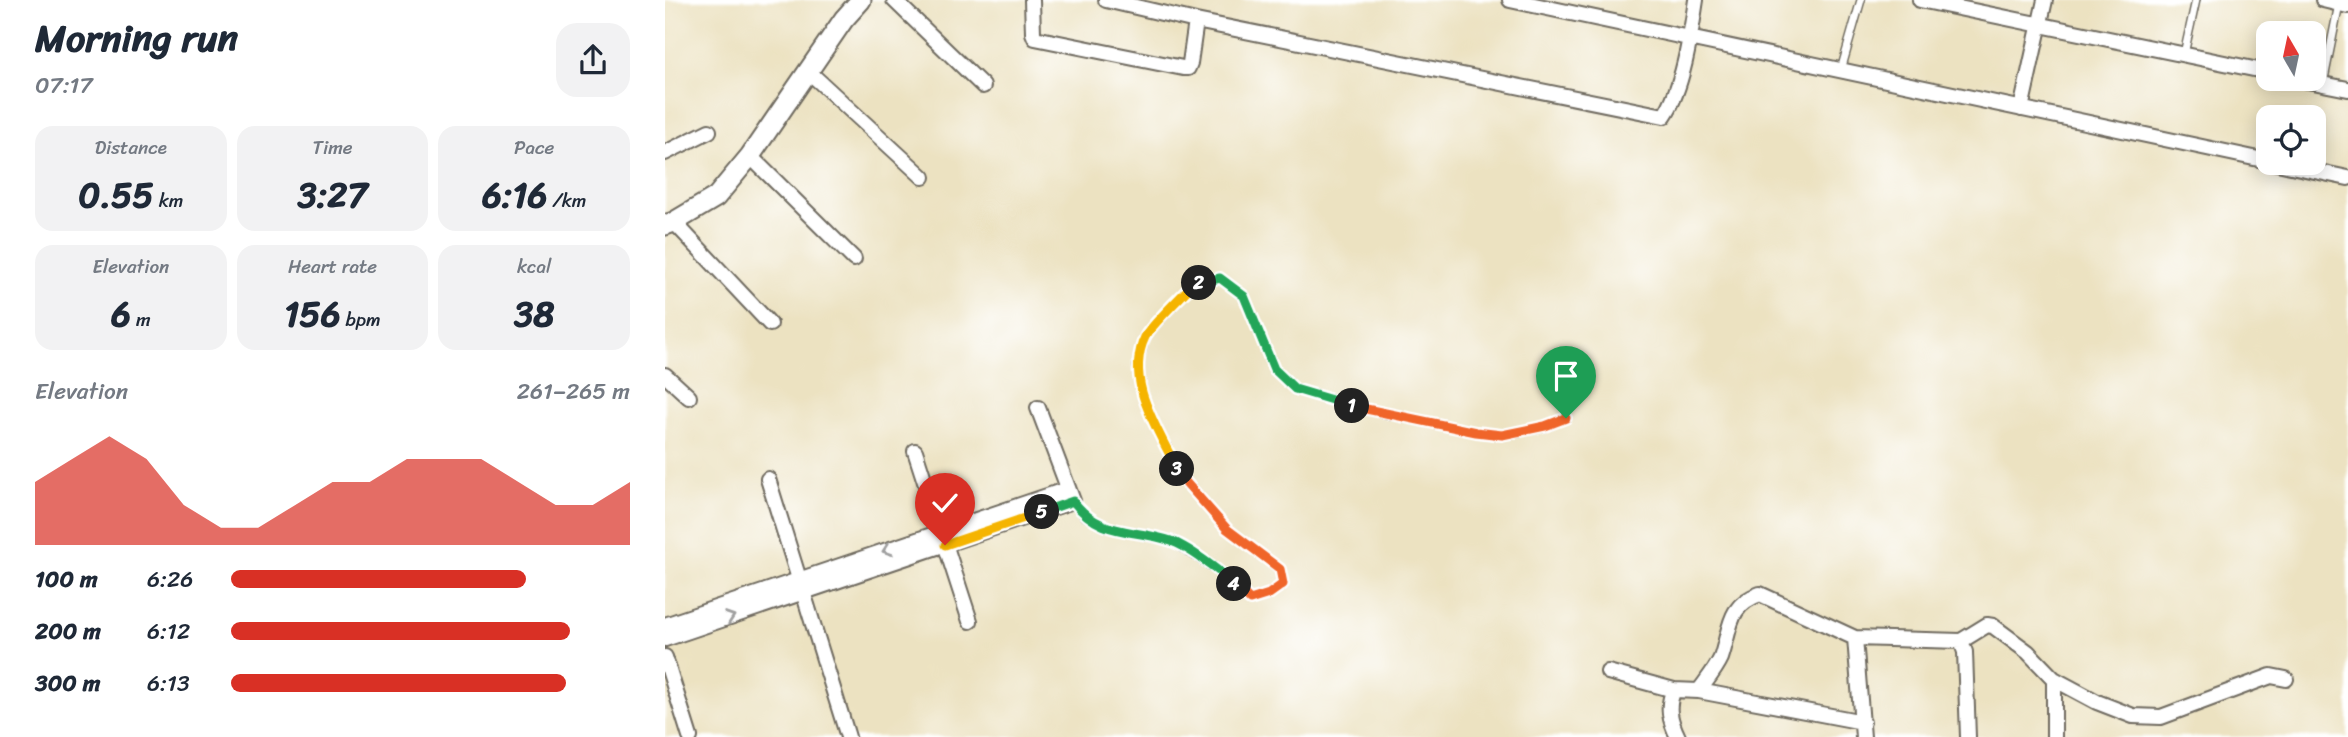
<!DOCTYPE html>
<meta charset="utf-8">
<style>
:root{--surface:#fff;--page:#f2f2f3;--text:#1f2937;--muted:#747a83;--accent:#d93025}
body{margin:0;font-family:Sriracha,sans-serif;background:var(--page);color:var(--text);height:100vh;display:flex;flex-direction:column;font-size:26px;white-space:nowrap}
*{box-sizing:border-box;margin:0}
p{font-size:23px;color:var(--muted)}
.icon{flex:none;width:38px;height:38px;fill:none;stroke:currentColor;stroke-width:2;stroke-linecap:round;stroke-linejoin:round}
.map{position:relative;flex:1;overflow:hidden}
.details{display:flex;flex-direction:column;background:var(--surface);width:665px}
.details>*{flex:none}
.needle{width:46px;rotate:351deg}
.controls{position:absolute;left:1591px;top:21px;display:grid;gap:14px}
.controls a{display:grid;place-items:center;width:70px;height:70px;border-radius:14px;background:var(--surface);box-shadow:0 4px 18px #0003;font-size:35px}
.pin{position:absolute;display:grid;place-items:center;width:60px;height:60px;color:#fff;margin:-72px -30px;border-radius:50% 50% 50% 0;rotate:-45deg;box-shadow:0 0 7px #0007}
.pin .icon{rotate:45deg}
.km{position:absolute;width:35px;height:35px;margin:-18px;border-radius:50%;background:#222;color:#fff;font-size:19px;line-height:35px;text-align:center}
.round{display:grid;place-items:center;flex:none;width:74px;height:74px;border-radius:21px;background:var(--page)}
.headline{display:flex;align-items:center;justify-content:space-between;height:119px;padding:0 35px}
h1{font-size:38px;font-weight:700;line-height:52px}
.figures{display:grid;grid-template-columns:repeat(3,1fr);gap:10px;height:119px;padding:7px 35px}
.figures div{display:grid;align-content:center;border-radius:18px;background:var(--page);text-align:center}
.figures b{font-size:35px;font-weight:700}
.figures small{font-size:19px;font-weight:400}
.figures p{font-size:19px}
.chart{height:196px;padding:14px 35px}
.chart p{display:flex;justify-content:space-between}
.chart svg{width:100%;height:126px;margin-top:7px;fill:var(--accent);opacity:.7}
ul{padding:0 35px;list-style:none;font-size:23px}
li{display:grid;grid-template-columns:112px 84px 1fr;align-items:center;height:52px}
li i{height:18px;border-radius:9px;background:var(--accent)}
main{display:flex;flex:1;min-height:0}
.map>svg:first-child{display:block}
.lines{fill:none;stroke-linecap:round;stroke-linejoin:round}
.service-casing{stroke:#6f6b60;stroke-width:10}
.minor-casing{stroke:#6f6b60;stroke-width:18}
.secondary-casing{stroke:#6f6b60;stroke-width:23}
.service{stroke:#fff;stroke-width:7}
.minor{stroke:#fff;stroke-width:14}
.secondary{stroke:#fff;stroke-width:19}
.oneway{stroke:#a0a0a0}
.split-1-casing{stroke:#fff;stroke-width:14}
.split-2-casing{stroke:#fff;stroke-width:14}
.split-3-casing{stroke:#fff;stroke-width:14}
.split-4-casing{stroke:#fff;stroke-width:14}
.split-5-casing{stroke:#fff;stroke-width:14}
.split-6-casing{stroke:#fff;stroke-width:14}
.split-1{stroke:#f0652b;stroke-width:9}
.split-2{stroke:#22a559;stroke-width:9}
.split-3{stroke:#f5b400;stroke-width:9}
.split-4{stroke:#f0652b;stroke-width:9}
.split-5{stroke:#22a559;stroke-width:9}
.split-6{stroke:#f5b400;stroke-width:9}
</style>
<main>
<section class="details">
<div class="headline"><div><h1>Morning run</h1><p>07:17</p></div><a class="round"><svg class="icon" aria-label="share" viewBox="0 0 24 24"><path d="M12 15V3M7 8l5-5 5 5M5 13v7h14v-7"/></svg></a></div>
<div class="figures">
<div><p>Distance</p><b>0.55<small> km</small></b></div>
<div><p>Time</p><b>3:27</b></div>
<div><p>Pace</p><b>6:16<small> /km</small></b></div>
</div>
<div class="figures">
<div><p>Elevation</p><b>6<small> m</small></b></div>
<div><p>Heart rate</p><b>156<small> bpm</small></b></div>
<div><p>kcal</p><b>38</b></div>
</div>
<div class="chart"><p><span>Elevation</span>261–265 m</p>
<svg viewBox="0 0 160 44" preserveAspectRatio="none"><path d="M0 44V22L10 14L20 6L30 14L40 30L50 38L60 38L70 30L80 22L90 22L100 14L110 14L120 14L130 22L140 30L150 30L160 22V44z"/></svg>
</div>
<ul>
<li><b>100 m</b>6:26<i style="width:74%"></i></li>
<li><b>200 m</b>6:12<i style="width:85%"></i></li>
<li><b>300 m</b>6:13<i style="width:84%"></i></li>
</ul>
</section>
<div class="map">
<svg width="1683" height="737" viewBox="0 0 1683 737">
<rect width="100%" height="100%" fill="#fff"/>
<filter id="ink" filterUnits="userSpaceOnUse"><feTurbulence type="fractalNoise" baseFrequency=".0143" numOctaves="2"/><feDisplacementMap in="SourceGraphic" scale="14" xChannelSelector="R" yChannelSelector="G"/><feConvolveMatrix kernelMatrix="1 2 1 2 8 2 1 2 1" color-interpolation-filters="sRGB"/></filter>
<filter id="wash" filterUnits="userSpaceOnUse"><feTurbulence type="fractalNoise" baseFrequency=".00686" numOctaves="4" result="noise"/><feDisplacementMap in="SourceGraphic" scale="28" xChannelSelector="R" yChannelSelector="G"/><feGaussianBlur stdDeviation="1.57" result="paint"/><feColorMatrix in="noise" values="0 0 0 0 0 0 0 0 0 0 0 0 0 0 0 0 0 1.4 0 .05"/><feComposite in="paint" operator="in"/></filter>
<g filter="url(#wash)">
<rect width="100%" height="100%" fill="#ece2c1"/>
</g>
<g filter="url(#ink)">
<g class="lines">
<defs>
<path id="service" d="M 1519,54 L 1531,0
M 1176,70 L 1196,0
M 1658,84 L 1674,4
M 408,501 L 420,516 L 444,528 L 508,541 L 558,574 L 585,600 L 604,594 L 618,584 L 615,569 L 562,529 L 517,478 L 481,406 L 472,366 L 481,335 L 528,284 L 555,278 L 579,296 L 609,369 L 630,389 L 699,409 L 811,432 L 837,435 L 880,427 L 901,418"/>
<path id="minor" d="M 229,0 L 318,86
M 367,0 L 368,33 L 370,38 L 518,68 L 523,68 L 525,63 L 531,21
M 441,0 L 531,21 L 999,116 C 1018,89 1026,33 1031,0
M 845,0 L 1603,161
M 1255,0 L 1603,72
M 1658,0 L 1683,6
M 143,71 L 258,177
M 1633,79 L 1683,89
M 1356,109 L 1380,0
M 0,153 L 44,131
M 85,156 L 189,259
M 1612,163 L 1683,178
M 9,222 L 105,324
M 0,375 L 24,397
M 250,451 L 305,621
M 103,479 L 183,737
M 0,625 L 403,489
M 1190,638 L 1198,737
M 0,639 L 408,501 L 373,408
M 0,657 L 25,737
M 943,672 L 1009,690 L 1034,691 C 1041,681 1051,669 1056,658 C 1066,629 1062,605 1095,594 L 1190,638 L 1296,641
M 1389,679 L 1389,737
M 1009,690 C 1001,706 1005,721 1013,737
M 1034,691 L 1198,722
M 1303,737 L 1300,652 L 1296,641 L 1322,625 L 1328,626 L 1363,652 L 1389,679 L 1432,702 L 1468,716 L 1496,717 L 1606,676 L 1621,679"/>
<path id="secondary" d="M 0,225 L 9,222 L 51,197 L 85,156 L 179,19 L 196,0"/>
</defs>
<use href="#service" class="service-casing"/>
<use href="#minor" class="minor-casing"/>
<use href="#secondary" class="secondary-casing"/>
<use href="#service" class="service"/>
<use href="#minor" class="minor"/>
<use href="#secondary" class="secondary"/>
</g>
<defs><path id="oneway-chevron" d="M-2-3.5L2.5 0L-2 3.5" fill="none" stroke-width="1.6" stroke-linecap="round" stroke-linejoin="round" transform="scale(1.75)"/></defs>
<g class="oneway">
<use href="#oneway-chevron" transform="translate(222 550) rotate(161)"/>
<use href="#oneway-chevron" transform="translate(65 617) rotate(-19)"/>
</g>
</g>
<g class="lines" filter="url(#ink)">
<defs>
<path id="split-1" d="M 687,406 L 811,432 L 837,435 L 880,426 L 901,418"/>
<path id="split-2" d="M 534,283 L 555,278 L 579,296 L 609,369 L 630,389 L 687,406"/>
<path id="split-3" d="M 512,469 C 493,429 459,381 480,337 C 486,325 517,296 528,284 L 534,283"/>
<path id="split-4" d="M 512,469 L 517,478 L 562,529 L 615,569 L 618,584 L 604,594 L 585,600 L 569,584"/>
<path id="split-5" d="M 377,512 L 408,501 C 436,538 468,528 506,541 C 522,546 556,572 569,584"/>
<path id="split-6" d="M 280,545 L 377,512"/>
</defs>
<use href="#split-1" class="split-1-casing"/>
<use href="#split-2" class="split-2-casing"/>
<use href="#split-3" class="split-3-casing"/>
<use href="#split-4" class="split-4-casing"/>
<use href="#split-5" class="split-5-casing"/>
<use href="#split-6" class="split-6-casing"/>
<use href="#split-1" class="split-1"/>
<use href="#split-2" class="split-2"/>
<use href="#split-3" class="split-3"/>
<use href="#split-4" class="split-4"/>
<use href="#split-5" class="split-5"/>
<use href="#split-6" class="split-6"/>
</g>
</svg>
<div class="controls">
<a><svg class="needle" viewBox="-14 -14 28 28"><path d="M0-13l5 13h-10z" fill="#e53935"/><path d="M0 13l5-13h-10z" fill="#747a83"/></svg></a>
<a><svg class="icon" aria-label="locate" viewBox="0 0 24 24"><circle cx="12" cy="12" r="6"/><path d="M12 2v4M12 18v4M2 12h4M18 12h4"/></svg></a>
</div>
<div class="pin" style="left:901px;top:418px;background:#1e9e55"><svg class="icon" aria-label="arrive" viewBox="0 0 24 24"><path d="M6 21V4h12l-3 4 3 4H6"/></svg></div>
<div class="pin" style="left:280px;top:545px;background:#d93025"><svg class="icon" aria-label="check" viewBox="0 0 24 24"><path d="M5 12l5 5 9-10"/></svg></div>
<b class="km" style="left:687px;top:406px">1</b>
<b class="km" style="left:534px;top:283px">2</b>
<b class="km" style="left:512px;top:469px">3</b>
<b class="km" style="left:569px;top:584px">4</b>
<b class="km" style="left:377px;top:512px">5</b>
</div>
</main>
